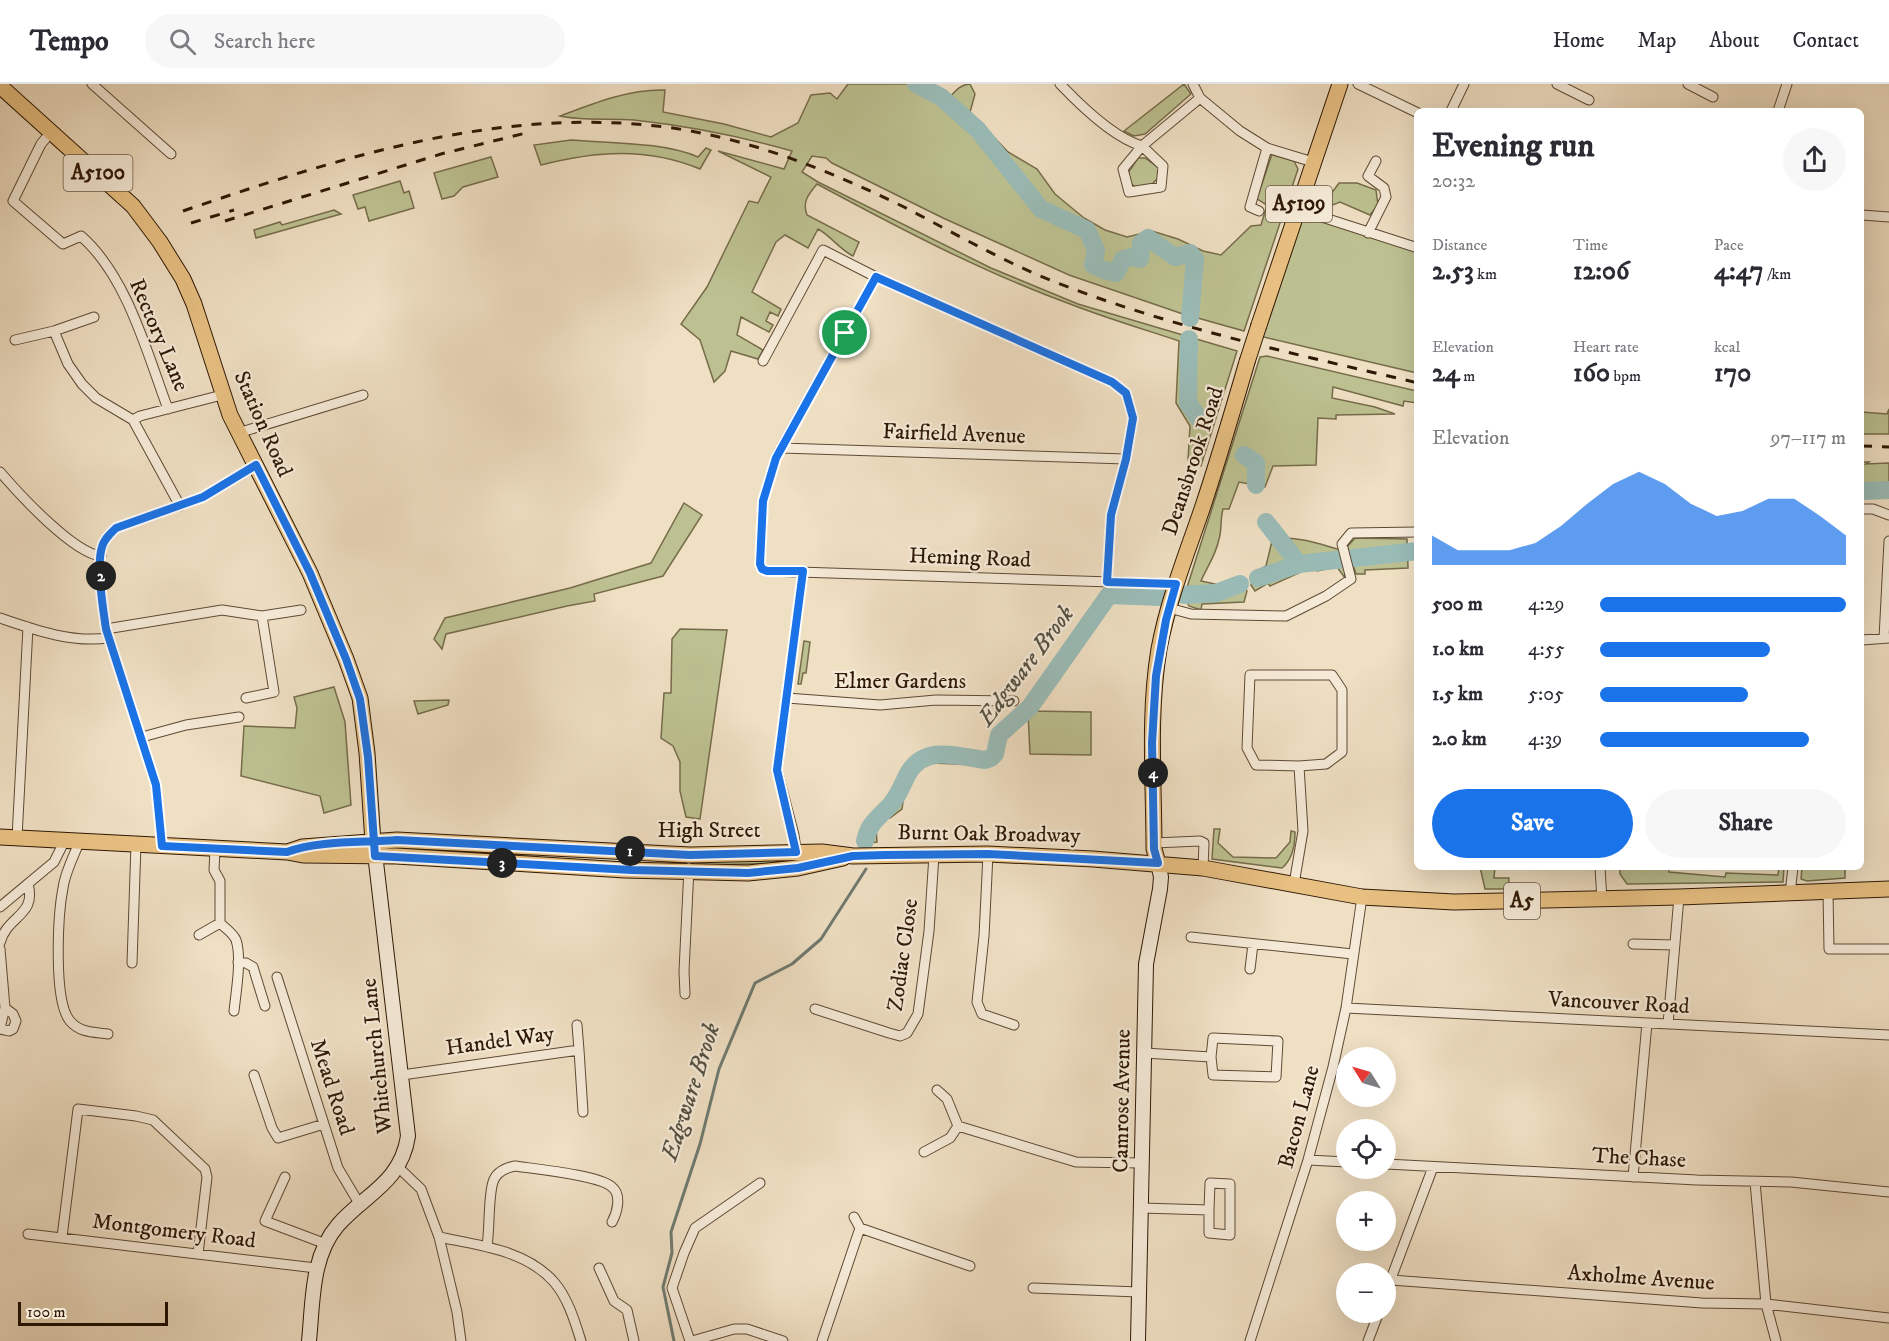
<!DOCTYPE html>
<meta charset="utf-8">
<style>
:root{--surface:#fff;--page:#f7f7f7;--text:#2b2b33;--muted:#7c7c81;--line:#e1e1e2;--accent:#1a73e8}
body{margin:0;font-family:"IM FELL DW Pica",serif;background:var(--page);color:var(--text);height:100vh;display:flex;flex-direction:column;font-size:22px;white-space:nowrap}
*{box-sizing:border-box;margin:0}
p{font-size:20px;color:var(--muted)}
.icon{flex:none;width:33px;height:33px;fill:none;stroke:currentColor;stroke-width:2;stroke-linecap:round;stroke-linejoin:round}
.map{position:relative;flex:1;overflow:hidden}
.drawer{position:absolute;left:1414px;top:24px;width:450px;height:762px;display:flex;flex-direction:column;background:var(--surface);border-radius:9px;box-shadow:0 6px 24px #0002}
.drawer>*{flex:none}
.needle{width:39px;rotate:307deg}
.buttons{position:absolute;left:1336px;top:963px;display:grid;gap:12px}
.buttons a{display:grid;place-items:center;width:60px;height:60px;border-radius:50%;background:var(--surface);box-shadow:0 6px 24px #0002;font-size:30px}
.scale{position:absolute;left:18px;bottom:15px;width:150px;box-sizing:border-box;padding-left:6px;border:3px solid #2e1804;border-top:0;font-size:16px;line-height:21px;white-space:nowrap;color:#2e1804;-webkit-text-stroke:4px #f5ead8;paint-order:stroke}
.pin{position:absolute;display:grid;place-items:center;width:51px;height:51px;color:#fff;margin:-26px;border:3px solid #fff;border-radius:50%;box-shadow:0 2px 6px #0007}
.km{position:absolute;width:30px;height:30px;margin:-15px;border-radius:50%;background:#222;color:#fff;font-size:16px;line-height:30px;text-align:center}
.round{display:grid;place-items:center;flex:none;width:63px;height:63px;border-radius:32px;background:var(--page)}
.overview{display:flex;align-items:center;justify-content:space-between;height:102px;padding:0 18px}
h1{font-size:33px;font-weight:700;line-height:45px}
.stats{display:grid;grid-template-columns:repeat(3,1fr);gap:9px;height:102px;padding:6px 18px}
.stats div{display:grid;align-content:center}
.stats b{font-size:26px;font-weight:700}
.stats small{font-size:16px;font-weight:400}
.stats p{font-size:16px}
.chart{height:168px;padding:12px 18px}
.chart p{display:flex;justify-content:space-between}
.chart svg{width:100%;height:108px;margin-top:6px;fill:var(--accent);opacity:.7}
.cta{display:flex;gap:12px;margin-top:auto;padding:12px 18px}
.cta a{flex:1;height:69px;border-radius:36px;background:var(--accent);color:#fff;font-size:24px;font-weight:700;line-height:69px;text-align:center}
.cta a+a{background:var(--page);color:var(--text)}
ul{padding:0 18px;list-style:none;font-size:20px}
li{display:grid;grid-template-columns:96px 72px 1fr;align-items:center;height:45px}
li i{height:15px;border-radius:8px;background:var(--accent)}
header{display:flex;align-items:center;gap:36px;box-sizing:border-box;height:84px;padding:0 30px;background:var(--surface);border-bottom:2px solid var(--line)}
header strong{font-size:28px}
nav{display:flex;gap:33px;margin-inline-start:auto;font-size:21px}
.search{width:420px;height:54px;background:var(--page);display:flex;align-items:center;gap:15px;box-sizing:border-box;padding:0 21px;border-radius:33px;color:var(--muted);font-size:22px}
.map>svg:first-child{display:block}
.green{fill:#bdc191;stroke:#766c4a;stroke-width:1.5}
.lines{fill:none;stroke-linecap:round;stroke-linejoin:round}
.stream{stroke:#6f7a6f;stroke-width:3}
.river{stroke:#9abcb7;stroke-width:18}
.street-casing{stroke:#5e4a34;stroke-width:11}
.secondary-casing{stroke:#2e1804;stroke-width:16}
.primary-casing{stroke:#2e1804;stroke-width:17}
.street{stroke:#f5ead8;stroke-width:9}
.secondary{stroke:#f5ead8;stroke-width:14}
.primary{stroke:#e8c082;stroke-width:15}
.rail{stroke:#2e1804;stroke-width:3;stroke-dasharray:10 10;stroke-linecap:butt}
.primary-bridge-casing{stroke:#2e1804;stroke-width:17;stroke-linecap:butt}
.primary-bridge{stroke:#e8c082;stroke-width:15}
.route-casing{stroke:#fff;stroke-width:12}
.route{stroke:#1a73e8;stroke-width:8}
.labels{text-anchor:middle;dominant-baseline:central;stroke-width:4.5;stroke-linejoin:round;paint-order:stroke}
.shield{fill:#f5ead8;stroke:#6a5744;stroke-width:1.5}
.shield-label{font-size:21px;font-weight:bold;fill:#2e1804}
.street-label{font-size:22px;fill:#2e1804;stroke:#f5ead8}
.water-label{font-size:24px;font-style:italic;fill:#545143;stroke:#f5ead8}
</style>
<header>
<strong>Tempo</strong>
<div class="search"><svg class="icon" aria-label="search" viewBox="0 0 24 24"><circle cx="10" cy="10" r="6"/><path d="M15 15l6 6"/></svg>Search here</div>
<nav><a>Home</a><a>Map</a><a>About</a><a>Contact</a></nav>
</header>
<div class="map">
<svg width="1889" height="1257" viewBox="0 0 1889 1257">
<rect width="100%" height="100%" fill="#efdfc3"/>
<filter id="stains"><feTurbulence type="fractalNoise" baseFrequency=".00333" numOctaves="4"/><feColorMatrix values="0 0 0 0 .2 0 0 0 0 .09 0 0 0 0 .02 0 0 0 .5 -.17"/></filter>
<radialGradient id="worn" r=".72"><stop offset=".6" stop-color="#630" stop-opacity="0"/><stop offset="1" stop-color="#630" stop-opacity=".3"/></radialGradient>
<path class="green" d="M 848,0 L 924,0 L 947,16 C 954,9 960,0 970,0 L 975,10 L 970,28 L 1008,68 L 1037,85 L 1055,110 L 1084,134 L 1105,146 L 1127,153 L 1152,147 L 1178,155 L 1203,167 L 1221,171 L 1251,142 L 1261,141 L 1267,121 L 1257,115 L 1272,70 L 1294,77 L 1298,85 L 1244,247 L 1180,229 L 1069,191 L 943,134 L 832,79 L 826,74 L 812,72 L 802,88 L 818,98 L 991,184 L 1078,220 L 1237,267 L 1201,382 L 1188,376 L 1190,342 L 1176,319 L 1179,257 C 1143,245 1106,234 1070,220 C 982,188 899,144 817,100 C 808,111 802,118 807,131 L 859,158 L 853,172 C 839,165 831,152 818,145 L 808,164 L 785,151 L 776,158 L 752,208 L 781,225 L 778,232 L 770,228 L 766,237 L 773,241 L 769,248 L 741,233 L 737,251 L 763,266 L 758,275 L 731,267 L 725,287 L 714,298 L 700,256 L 681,240 L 707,203 L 749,117 L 758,119 L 771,93 L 718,67 L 784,85 L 792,67 C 740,52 688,42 634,36 C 611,34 580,37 560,32 C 594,19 629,5 665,6 L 663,28 L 724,40 L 771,53 L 798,39 L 811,11 L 830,9 L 837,15 Z
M 1184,0 L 1191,10 L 1145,50 L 1134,52 L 1124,47 Z
M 571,56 C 608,59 664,58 698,73 L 706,64 L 711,66 L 700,85 C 647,63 596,67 541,81 L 534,61 Z
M 491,73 L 498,93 L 463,103 L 454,112 L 442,115 L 434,89 Z
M 1138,74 L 1145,74 L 1159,84 L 1158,94 L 1152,100 L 1136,103 L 1130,99 L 1128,89 Z
M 400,97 L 404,109 L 409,107 L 414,124 L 369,137 L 365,123 L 358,125 L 353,111 Z
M 1339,99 L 1357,99 L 1376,106 L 1378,121 L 1370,131 L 1340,118 L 1330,122 L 1328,114 Z
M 1297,125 L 1417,164 L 1417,289 L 1255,251 Z
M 334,126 L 341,130 L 256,154 L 254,146 L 280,138 L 282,141 Z
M 1267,272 L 1417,307 L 1417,319 L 1404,317 L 1403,322 L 1333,303 L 1332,314 L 1375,323 L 1395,330 L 1336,331 L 1336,335 L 1318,334 L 1316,381 L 1273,382 L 1265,403 L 1239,398 L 1229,425 L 1223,425 C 1220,436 1222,446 1219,455 C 1216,471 1207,483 1201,497 L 1224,502 L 1238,496 L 1247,507 L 1244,518 L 1202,520 L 1201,526 L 1189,522 L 1184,513 L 1260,273 Z
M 1889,325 L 1889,350 L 1862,350 L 1862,328 L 1887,330 Z
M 1862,378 L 1869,378 L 1866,380 L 1889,379 L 1889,411 L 1862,412 Z
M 684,419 L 702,431 L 663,492 L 594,510 L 595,517 L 567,522 L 446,550 L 442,565 L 434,555 L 445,534 L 570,504 L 651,479 Z
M 1263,435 L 1267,435 L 1277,442 L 1284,454 C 1304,454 1322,461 1341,466 L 1345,481 L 1345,494 L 1337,483 L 1317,487 L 1314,482 L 1270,502 L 1268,499 L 1255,507 L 1251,501 C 1253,491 1256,487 1266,482 L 1272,457 Z
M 1355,454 L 1407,455 L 1408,484 L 1365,486 L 1365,490 L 1356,490 L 1347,463 Z
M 1107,507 L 1112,507 L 1084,549 L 1081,548 C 1064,574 1050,604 1030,627 L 1091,628 L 1091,671 L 1030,670 L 1028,628 L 1005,653 L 996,674 L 989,681 L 929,679 C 908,696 905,698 902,725 L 890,734 L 882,733 L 876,743 L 877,758 L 859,760 L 862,749 L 895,706 L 903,689 L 923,670 L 990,672 L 993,653 L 1033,614 L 1044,600 L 1063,564 Z
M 680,545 L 727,546 L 700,735 L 686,733 L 680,707 L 680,678 L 673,662 L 661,654 L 664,609 L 671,609 L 672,555 Z
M 804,557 L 810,558 L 806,589 L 803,589 L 801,600 L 798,600 Z
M 334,603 L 345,638 L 351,721 L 324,729 L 320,712 L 241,692 L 244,642 L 295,644 L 297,624 L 294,613 Z
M 449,616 L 448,621 L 418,630 L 414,617 Z
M 1214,745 L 1220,745 L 1218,759 L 1233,773 L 1276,774 L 1290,758 L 1291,747 L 1295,748 C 1295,761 1293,775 1282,784 L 1212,775 Z
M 786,774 L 786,779 L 701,781 L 701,776 Z
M 1480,783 L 1495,783 L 1494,794 L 1509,794 L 1508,805 L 1485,805 Z
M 1620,783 L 1669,784 L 1669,788 L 1725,793 L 1726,789 L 1778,791 L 1779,783 L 1784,783 L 1783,798 L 1627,800 L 1620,790 Z
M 1802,783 L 1845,784 L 1845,794 L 1807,797 L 1801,795 Z"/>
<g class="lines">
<path class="stream" d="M 674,1257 L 663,1203 L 672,1169 L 671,1148 L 700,1060 L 719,985 L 755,899 L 792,880 L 821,855 L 866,785"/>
<path class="river" d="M 916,0 L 941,13 L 978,46 L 1041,125 L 1087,146 L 1096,166 L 1093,181 L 1104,186 L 1116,189 L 1123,175 L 1132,173 L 1140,175 L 1141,159 L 1148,154 L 1175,173 L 1190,169 L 1195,175 L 1190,234
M 1189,255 L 1188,319 L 1200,336
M 1244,371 L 1256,379 L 1256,401
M 1862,407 L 1889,406
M 1266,438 L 1299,480
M 1258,494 L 1299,480 L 1418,467
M 1184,511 L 1216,509 L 1240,500
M 865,757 C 869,738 879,734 891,720 C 900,710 902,700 909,688 C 926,660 960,673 985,676 L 991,674 L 995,670 L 999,651 L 1030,623 L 1109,511 L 1160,513"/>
<defs>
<path id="street" d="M 92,0 L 171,70
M 1060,0 C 1080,21 1114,54 1142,62 L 1200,14
M 1193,0 L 1200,14 L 1240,47 L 1267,64 L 1313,78
M 1358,0 L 1418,29
M 1557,0 L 1589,16
M 1688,0 L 1713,13
M 1451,27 L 1464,0
M 1778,27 L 1787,0
M 51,48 L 41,60 L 13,117 L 63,160 L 81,152 C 127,192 147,269 168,325
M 1142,62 L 1163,82 L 1161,103 L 1129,108 L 1123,85 Z
M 1297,125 L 1418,164
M 1259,127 L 1250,123 L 1267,64
M 1862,131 L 1889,133
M 1368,149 L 1386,113 L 1384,104 L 1368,92 L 1376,77
M 54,247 L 68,280 L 82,300 L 96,314 L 133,336 L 180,422
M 15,256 L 54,247 L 94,233
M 763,277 L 823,166 L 876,193
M 133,336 L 140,332 L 222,311
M 238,349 L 363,311
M 781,364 L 1126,375
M 0,388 C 19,410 73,469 101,472
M 1862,425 L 1873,425 L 1889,431
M 1107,498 L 1111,431 L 1126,375 L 1133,334 L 1126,309 L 1112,298 L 876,193 L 776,373 L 763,417 L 760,480 L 762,485 L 767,487 L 1176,500
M 1169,524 L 1191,530 L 1286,532 L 1326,512 L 1351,495 L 1342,460 L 1351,449 L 1418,448
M 0,534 C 35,546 71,559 108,554
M 106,545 L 222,526 L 262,532
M 1884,554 L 1889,457
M 1862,556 L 1889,554
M 246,614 L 274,608 L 262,532 L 301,526
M 787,614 L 880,621 L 936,616 L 1014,617
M 142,653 L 186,641 L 239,633
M 17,754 L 28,543
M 80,756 C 74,772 65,788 63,804 C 58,830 53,917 70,937 C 80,949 94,948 108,950
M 1154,759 L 1200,757 L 1204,759 L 1203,784
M 162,762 L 156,701 L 106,545 C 103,524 96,482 102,463 C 104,455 110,450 116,444 L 203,413 L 256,381
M 988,770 L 984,852 L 977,918 L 982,930 L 1014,941
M 797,772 L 794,751 L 777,686 L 803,487
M 1600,783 L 1602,816
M 1294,800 L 1303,747 L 1299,682 L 1256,681 L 1247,664 L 1250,591 L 1332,591 L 1342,606 L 1342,668 L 1326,680 L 1299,682
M 1828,808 L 1829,865 L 1889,865
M 1790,810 L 1793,783
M 0,823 L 54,778 L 65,756
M 220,839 C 225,844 233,849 236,856 C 242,874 236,908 234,927
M 199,851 L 220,839 L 220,797 L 214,786 L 215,766
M 1191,853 L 1353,870
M 0,859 C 7,831 37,832 28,800
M 1633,860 L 1675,861
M 0,865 L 5,924 L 0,944
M 238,878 L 246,879 L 253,883 L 265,922
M 132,879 L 136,760
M 1250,885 L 1253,860
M 277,893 L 338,1084 L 360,1121
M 685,910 L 684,887 L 689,784
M 1346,924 L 1889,951
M 815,925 L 889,949 L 900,952 L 907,949 L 918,930 L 929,847 L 934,771
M 1668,940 L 1679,813
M 577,941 L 579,966
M 0,945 L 9,947 L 13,945 L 16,937 L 13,930 L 5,924
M 1144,969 L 1211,973 L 1213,991 L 1276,993 L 1278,957 L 1213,954 L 1211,973
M 254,991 L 272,1044 L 278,1054 L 324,1040
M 402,991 L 579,966 L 583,1028
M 937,1006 L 947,1015 L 958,1042
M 958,1042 L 1076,1078 L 1142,1079
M 924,1068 L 950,1054 L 958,1042
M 1308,1076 L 1347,1078
M 1386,1080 L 1697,1096 L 1791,1098 L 1889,1108
M 398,1083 L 421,1105 L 439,1153 L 457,1228 L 461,1257
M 285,1093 L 265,1137 L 326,1160
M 1633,1093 L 1647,939
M 1755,1098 L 1766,1220 L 1776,1257
M 1141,1124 L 1209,1126 L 1209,1149 L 1230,1151 L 1230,1100 L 1210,1099 L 1209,1126
M 854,1133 L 860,1144
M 28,1150 L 316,1184
M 62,1153 L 78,1025 L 136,1032 L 153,1036 L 205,1085 L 207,1093 L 198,1170
M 439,1153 C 478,1161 526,1166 554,1198 C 568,1214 575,1238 581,1257
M 487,1162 C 490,1143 488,1114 493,1098 C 496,1088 505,1084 515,1082 C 535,1085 599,1091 612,1103 C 622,1111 617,1129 612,1138
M 599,1184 L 614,1217 L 627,1226 L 634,1257
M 1391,1196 L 1702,1219 L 1766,1220 L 1889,1234
M 1033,1204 L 1139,1208
M 1386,1208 L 1433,1083
M 690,1257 L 672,1204 L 684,1169 L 695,1144 L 760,1099
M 692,1257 L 734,1245 L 747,1245 L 783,1257
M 822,1257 L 860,1144 L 970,1182
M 1250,1257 L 1308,1076 L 1333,983 L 1346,924 L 1362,813
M 1368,1257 L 1379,1228"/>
<path id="secondary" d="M 309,1257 C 313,1218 311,1172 338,1141 C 365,1110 401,1099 408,1052 L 374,761
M 1138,1257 L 1146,880 L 1160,805 L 1161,793 L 1158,779"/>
<path id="primary" d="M 0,2 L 133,122 L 160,158 L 183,195 L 194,220 L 230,331 L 310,489 L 346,575 L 360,614 L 367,669 L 373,758
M 1259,241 L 1340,0
M 0,753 L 287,768 L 303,771 L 396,772 L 625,786 L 748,789 L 798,784 L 843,774
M 287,768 L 302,763 L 397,756 L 690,771 L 822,768 L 853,772 L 988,770 L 1093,775 L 1203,784 L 1362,813 L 1454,818 L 1679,813 L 1889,805
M 1158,779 L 1154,765 C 1154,698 1148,631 1159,565 C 1168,516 1187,469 1203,422 C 1219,374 1233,326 1247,278"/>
</defs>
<use href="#street" class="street-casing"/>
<use href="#secondary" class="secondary-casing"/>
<use href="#primary" class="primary-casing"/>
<use href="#street" class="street"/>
<use href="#secondary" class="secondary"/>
<use href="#primary" class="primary"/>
<path class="rail" d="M 183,127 C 339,74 498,22 665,43 C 749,54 828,86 904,123 C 954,149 1002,177 1055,198 C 1172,244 1296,270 1418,299
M 225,137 L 441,70 L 530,48
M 191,139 L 234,126
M 1862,362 L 1889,363"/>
<defs>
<path id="primary-bridge" d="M 1247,278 L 1259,241"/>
</defs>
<use href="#primary-bridge" class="primary-bridge-casing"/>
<use href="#primary-bridge" class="primary-bridge"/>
</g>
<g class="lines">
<defs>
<path id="route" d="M 845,249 L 776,374 L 763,417 L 760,480 L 762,485 L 767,487 L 803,487 L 777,686 L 796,768 L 690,771 L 397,756 C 363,759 319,756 287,768 L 162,762 L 156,701 L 106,545 C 103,524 96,482 102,463 C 104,455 110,450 116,444 L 203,413 L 256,381 L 310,489 L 346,575 L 360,615 L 368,673 L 375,772 L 632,786 L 748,789 L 798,784 L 853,772 L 885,771 L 988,770 L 1158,779 L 1154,765 L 1152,659 L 1156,592 L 1166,536 L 1176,500 L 1107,498 L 1111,431 L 1126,375 L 1133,334 L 1126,309 L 1112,298 L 876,193 L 845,249"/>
</defs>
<use href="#route" class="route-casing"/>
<use href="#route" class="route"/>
</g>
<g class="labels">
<g class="shield">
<rect x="63.5" y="71" width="69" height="36" rx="4.5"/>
<rect x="1266" y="102" width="66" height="36" rx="4.5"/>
<rect x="1504" y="799" width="36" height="36" rx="4.5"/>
</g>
<g class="shield-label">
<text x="98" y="89">A5100</text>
<text x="1299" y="120">A5109</text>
<text x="1522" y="817">A5</text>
</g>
<g class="street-label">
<text transform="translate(159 251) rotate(67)">Rectory Lane</text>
<text transform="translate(263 340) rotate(66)">Station Road</text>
<text transform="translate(954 350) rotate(2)">Fairfield Avenue</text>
<text transform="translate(1193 377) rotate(-72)">Deansbrook Road</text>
<text transform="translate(970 474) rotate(2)">Heming Road</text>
<text x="900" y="597">Elmer Gardens</text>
<text x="709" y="746">High Street</text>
<text transform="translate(989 750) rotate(1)">Burnt Oak Broadway</text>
<text transform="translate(903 871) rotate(-82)">Zodiac Close</text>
<text transform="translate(1619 919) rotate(3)">Vancouver Road</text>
<text transform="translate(500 957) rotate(-8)">Handel Way</text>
<text transform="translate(377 972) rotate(-96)">Whitchurch Lane</text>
<text transform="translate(332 1003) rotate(72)">Mead Road</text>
<text transform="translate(1122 1017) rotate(-89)">Camrose Avenue</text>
<text transform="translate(1299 1033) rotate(-75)">Bacon Lane</text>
<text transform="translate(1639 1074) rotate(3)">The Chase</text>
<text transform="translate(174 1147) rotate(7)">Montgomery Road</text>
<text transform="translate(1641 1194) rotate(4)">Axholme Avenue</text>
</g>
<g class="water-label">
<text transform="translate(1026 582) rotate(-53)">Edgware Brook</text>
<text transform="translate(691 1008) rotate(-72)">Edgware Brook</text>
</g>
</g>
<rect width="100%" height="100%" filter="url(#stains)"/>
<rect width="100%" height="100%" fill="url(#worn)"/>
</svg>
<div class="buttons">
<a><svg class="needle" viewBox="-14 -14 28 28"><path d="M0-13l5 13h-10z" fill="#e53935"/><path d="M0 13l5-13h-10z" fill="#7c7c81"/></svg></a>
<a><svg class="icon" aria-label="locate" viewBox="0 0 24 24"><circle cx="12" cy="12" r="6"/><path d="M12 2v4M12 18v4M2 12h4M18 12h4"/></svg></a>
<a>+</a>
<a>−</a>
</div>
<div class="scale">100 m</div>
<div class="pin" style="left:845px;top:249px;background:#1e9e55"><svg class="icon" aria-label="arrive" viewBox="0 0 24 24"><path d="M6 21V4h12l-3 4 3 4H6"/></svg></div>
<b class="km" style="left:630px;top:767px">1</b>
<b class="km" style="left:101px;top:492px">2</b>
<b class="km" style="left:502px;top:779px">3</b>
<b class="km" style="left:1153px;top:689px">4</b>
<section class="drawer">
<div class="overview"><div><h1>Evening run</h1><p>20:32</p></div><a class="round"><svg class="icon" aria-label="share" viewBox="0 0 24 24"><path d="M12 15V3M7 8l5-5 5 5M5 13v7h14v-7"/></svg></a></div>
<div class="stats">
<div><p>Distance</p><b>2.53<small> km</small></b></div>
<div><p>Time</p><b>12:06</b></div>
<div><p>Pace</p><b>4:47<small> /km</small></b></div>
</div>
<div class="stats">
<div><p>Elevation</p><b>24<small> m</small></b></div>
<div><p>Heart rate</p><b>160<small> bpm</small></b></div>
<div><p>kcal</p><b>170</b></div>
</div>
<div class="chart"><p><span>Elevation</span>97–117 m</p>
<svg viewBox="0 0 160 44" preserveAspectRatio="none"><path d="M0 44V32L10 38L20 38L30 38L40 35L50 28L60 19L70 11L80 6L90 11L100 19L110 24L120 22L130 17L140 17L150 24L160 32V44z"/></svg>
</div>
<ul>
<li><b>500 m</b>4:29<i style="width:100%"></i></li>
<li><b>1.0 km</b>4:55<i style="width:69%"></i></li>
<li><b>1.5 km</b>5:05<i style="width:60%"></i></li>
<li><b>2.0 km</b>4:39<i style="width:85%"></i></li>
</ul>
<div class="cta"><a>Save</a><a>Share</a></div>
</section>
</div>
